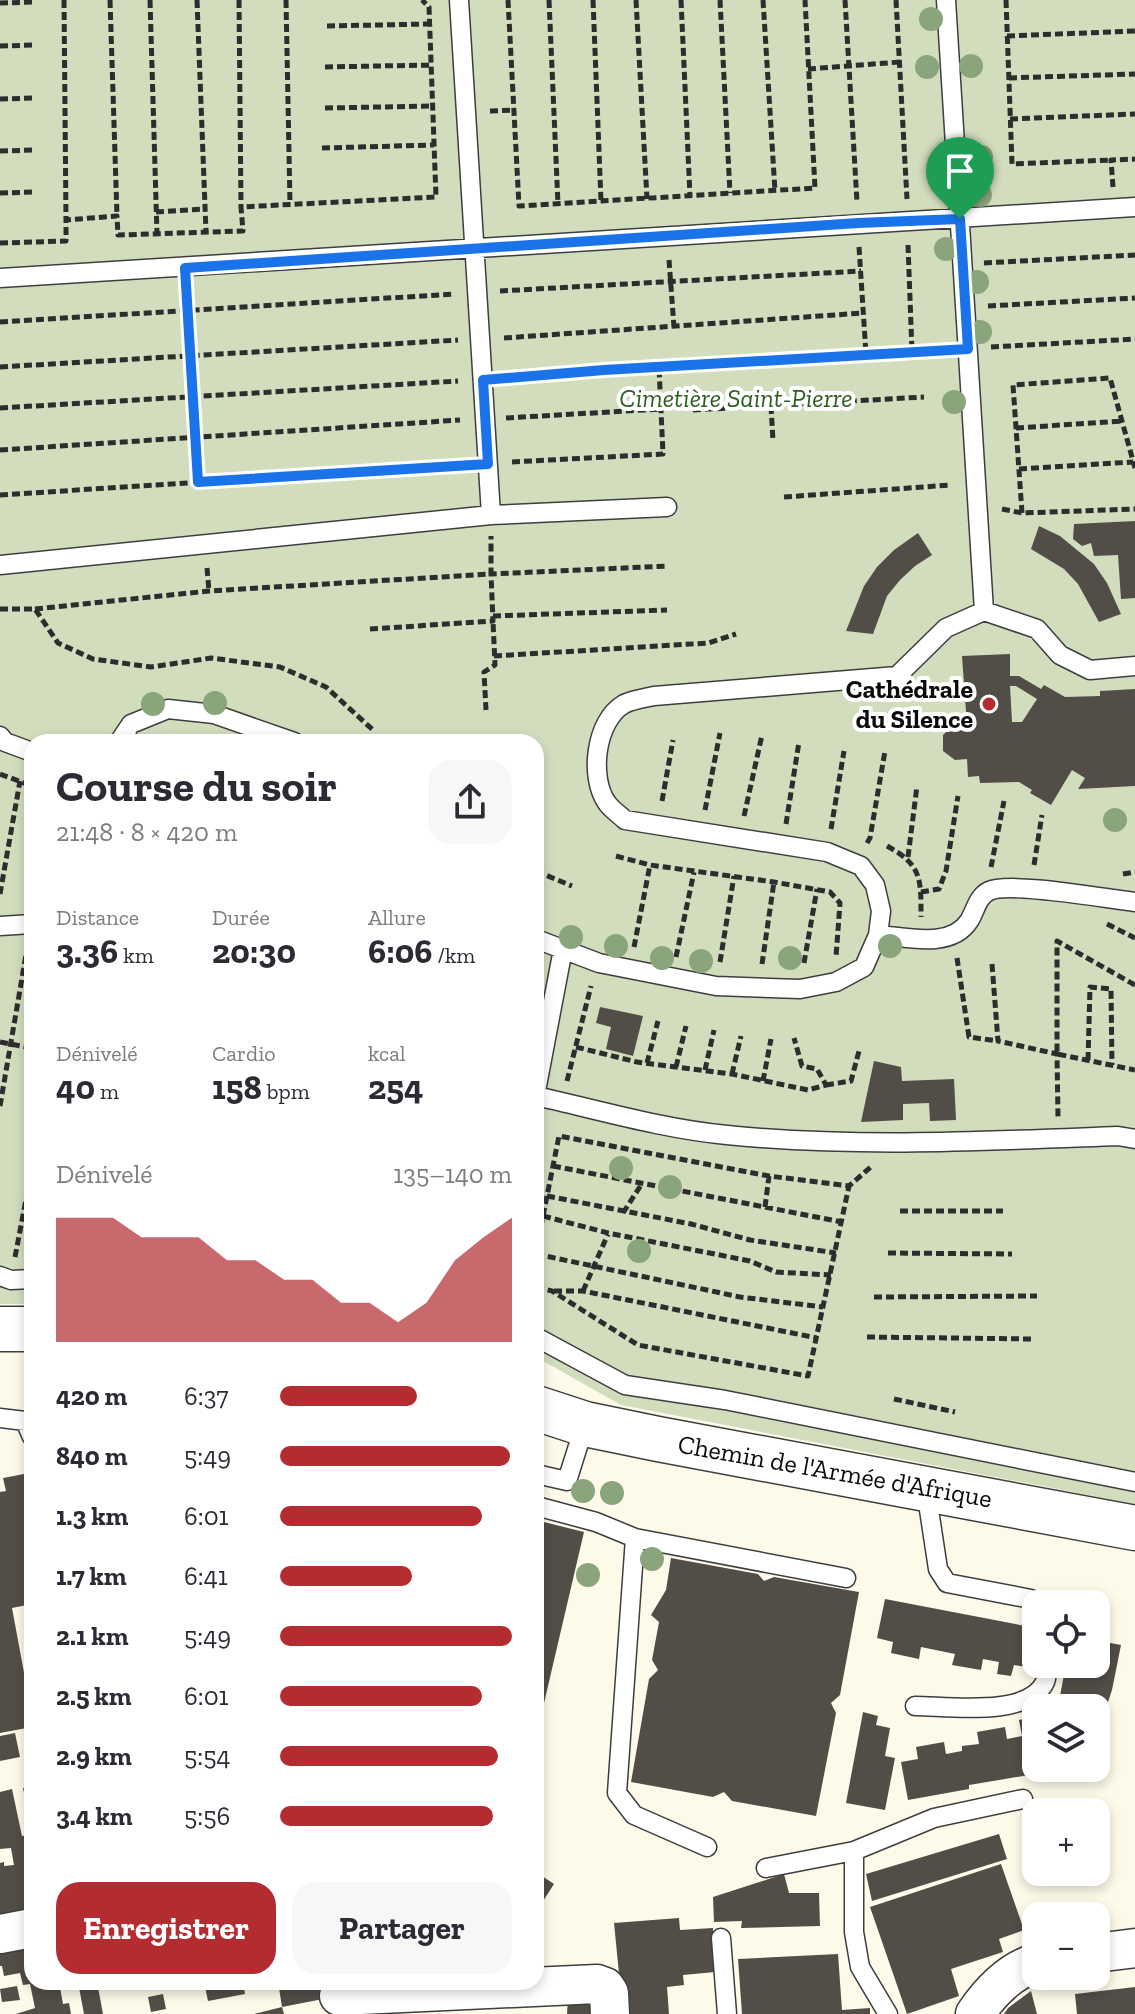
<!DOCTYPE html>
<html lang="fr">
<meta charset="utf-8">
<style>
:root{--surface:#fff;--page:#f7f7f7;--text:#2b2b33;--muted:#7c7c81;--accent:#b22c30}
body{margin:0;font-family:"Zilla Slab",serif;background:var(--page);color:var(--text);height:100vh;display:flex;flex-direction:column;font-size:30px;white-space:nowrap}
*{box-sizing:border-box;margin:0}
p{font-size:26px;color:var(--muted)}
.icon{flex:none;width:44px;height:44px;fill:none;stroke:currentColor;stroke-width:2;stroke-linecap:round;stroke-linejoin:round}
.map{position:relative;flex:1;overflow:hidden}
.side{position:absolute;left:24px;top:734px;width:520px;height:1256px;display:flex;flex-direction:column;background:var(--surface);border-radius:24px;box-shadow:0 4px 12px #0003}
.side>*{flex:none}
.fabs{position:absolute;left:1022px;top:1590px;display:grid;gap:16px}
.fabs a{display:grid;place-items:center;width:88px;height:88px;border-radius:16px;background:var(--surface);box-shadow:0 4px 12px #0003;font-size:40px}
.pin{position:absolute;display:grid;place-items:center;width:68px;height:68px;color:#fff;margin:-82px -34px;border-radius:50% 50% 50% 0;rotate:-45deg;box-shadow:0 0 8px #0007}
.pin .icon{rotate:45deg}
.round{display:grid;place-items:center;flex:none;width:84px;height:84px;border-radius:24px;background:var(--page)}
.summary{display:flex;align-items:center;justify-content:space-between;height:136px;padding:0 32px}
h1{font-size:44px;font-weight:700;line-height:60px}
.metrics{display:grid;grid-template-columns:repeat(3,1fr);gap:12px;height:136px;padding:8px 32px}
.metrics div{display:grid;align-content:center}
.metrics b{font-size:34px;font-weight:700}
.metrics small{font-size:22px;font-weight:400}
.metrics p{font-size:22px}
.chart{height:224px;padding:16px 32px}
.chart p{display:flex;justify-content:space-between}
.chart svg{width:100%;height:144px;margin-top:8px;fill:var(--accent);opacity:.7}
.cta{display:flex;gap:16px;margin-top:auto;padding:16px 32px}
.cta a{flex:1;height:92px;border-radius:24px;background:var(--accent);color:#fff;font-size:32px;font-weight:700;line-height:92px;text-align:center}
.cta a+a{background:var(--page);color:var(--text)}
ul{padding:0 32px;list-style:none;font-size:26px}
li{display:grid;grid-template-columns:128px 96px 1fr;align-items:center;height:60px}
li i{height:20px;border-radius:10px;background:var(--accent)}
.map>svg:first-child{display:block}
.cemetery{fill:#d2ddbe}
.building{fill:#534d48;fill-rule:evenodd}
.lines{fill:none;stroke-linecap:round;stroke-linejoin:round}
.service-casing{stroke:#3e3e3e;stroke-width:21}
.minor-casing{stroke:#3e3e3e;stroke-width:41}
.tertiary-casing{stroke:#3e3e3e;stroke-width:47}
.path{stroke:#2d2d2d;stroke-width:5;stroke-dasharray:8 4;stroke-linecap:butt}
.service{stroke:#fff;stroke-width:18}
.minor{stroke:#fff;stroke-width:38}
.tertiary{stroke:#fff;stroke-width:44}
.tree{fill:#8aa47b}
.route-casing{stroke:#fff;stroke-width:16}
.route{stroke:#1a73e8;stroke-width:10}
.poi-dot{fill:#b22c30;stroke:#fff;stroke-width:3}
.labels{text-anchor:middle;dominant-baseline:central;stroke-width:8;stroke-linejoin:round;paint-order:stroke}
.park-label{font-size:26px;font-style:italic;fill:#2c5e20;stroke:#fff}
.poi-label{font-size:26px;font-weight:bold;fill:#0b0b0b;stroke:#fff;text-anchor:end}
.street-label{font-size:26px;fill:#0b0b0b;stroke:#fff}
</style>
<div class="map">
<svg width="1135" height="2014" viewBox="0 0 1135 2014">
<rect width="100%" height="100%" fill="#fefaea"/>
<path class="cemetery" d="M 0,0 L 1135,0 L 1135,1504 L 621,1405 L 536,1357 L 536,742 L 32,742 L 32,1304 L 0,1304 Z"/>
<path class="building" d="M 1135,521 L 1135,598 L 1121,599 L 1118,555 L 1094,556 L 1091,543 L 1082,546 L 1073,539 L 1074,524 Z
M 1039,526 L 1060,536 L 1094,564 L 1107,583 L 1121,614 L 1099,622 L 1078,584 L 1064,569 L 1031,549 Z
M 918,533 L 932,555 L 915,566 L 900,580 L 887,596 L 873,634 L 846,631 L 864,586 L 877,567 L 894,550 Z
M 1010,654 L 1010,676 L 1019,676 L 1041,689 L 1044,685 L 1065,697 L 1100,696 L 1100,691 L 1135,689 L 1135,786 L 1078,789 L 1085,778 L 1072,770 L 1051,805 L 1030,793 L 1032,790 L 1019,782 L 980,783 L 979,776 L 968,777 L 967,759 L 955,760 L 943,751 L 943,735 L 952,726 L 967,725 L 962,656 ZM 1010,686 L 1016,686 L 1037,699 L 1022,722 L 1012,722 Z
M 600,1007 L 643,1016 L 633,1056 L 606,1049 L 611,1027 L 596,1023 Z
M 874,1061 L 901,1067 L 902,1081 L 954,1079 L 956,1120 L 930,1121 L 929,1103 L 903,1104 L 903,1120 L 861,1122 Z
M 24,1474 L 26,1488 L 32,1486 L 32,1604 L 12,1608 L 28,1694 L 32,1693 L 32,1727 L 0,1733 L 0,1492 L 6,1491 L 3,1478 Z
M 536,1520 L 584,1532 L 537,1733 L 536,1733 Z
M 671,1558 L 758,1574 L 764,1581 L 774,1577 L 859,1592 L 840,1695 L 831,1703 L 836,1713 L 816,1816 L 732,1801 L 724,1792 L 713,1797 L 631,1782 L 649,1679 L 658,1670 L 652,1660 L 659,1622 L 651,1615 L 666,1590 Z
M 885,1599 L 1036,1628 L 1031,1668 L 1014,1665 L 1011,1676 L 997,1674 L 999,1662 L 983,1659 L 981,1670 L 952,1665 L 955,1654 L 921,1647 L 919,1659 L 891,1653 L 893,1642 L 877,1638 Z
M 1096,1632 L 1101,1633 L 1100,1641 L 1121,1645 L 1112,1690 L 1107,1705 L 1101,1704 L 1098,1724 L 1096,1708 L 1049,1708 L 1051,1694 L 1060,1696 L 1066,1664 L 1096,1664 Z
M 863,1712 L 878,1716 L 876,1725 L 890,1728 L 885,1756 L 895,1758 L 885,1810 L 846,1803 Z
M 1034,1717 L 1036,1768 L 1056,1768 L 1057,1774 L 1030,1779 L 1029,1775 L 969,1785 L 969,1789 L 908,1800 L 901,1762 L 918,1759 L 916,1747 L 944,1742 L 946,1754 L 962,1751 L 962,1746 L 979,1744 L 977,1732 L 1005,1727 L 1007,1739 L 1022,1736 L 1019,1720 Z
M 15,1733 L 20,1757 L 0,1761 L 0,1736 Z
M 32,1786 L 32,1828 L 31,1828 L 23,1788 Z
M 12,1789 L 22,1836 L 32,1835 L 32,1911 L 0,1917 L 0,1863 L 4,1862 L 4,1866 L 14,1865 L 11,1848 L 0,1849 L 0,1792 Z
M 999,1834 L 1007,1859 L 872,1901 L 866,1874 Z
M 1001,1864 L 1024,1930 L 999,1939 L 1003,1952 L 951,1969 L 959,1996 L 907,2014 L 870,1907 Z
M 536,1872 L 554,1884 L 536,1912 Z
M 784,1874 L 789,1893 L 819,1893 L 820,1926 L 741,1928 L 742,1921 L 714,1922 L 713,1897 Z
M 679,1918 L 680,1930 L 713,1928 L 715,1972 L 683,1975 L 684,1985 L 667,1987 L 669,2014 L 623,2014 L 614,1923 Z
M 32,1938 L 32,1982 L 59,1982 L 63,2004 L 69,2003 L 71,2014 L 16,2014 L 35,2008 L 30,1984 L 23,1985 L 20,1973 L 4,1976 L 2,1966 L 0,1966 L 0,1944 Z
M 838,1954 L 842,2010 L 870,2008 L 870,2014 L 742,2014 L 738,1959 Z
M 78,1982 L 97,1982 L 103,2014 L 84,2014 Z
M 204,1982 L 210,1982 L 212,1986 L 243,1982 L 245,1994 L 208,2001 Z
M 311,1982 L 324,1982 L 328,1998 L 282,2007 L 284,2014 L 254,2014 L 282,2007 L 279,1988 Z
M 17,1986 L 20,2000 L 2,2002 L 0,1989 Z
M 1135,1987 L 1135,2014 L 1077,2014 L 1075,1994 Z
M 1031,1991 L 1037,2014 L 1004,2014 L 1008,2008 Z
M 163,1994 L 166,2009 L 151,2012 L 148,1997 Z
M 599,1997 L 600,2014 L 567,2014 L 568,1998 Z"/>
<g class="lines">
<defs>
<path id="service" d="M 459,0 L 491,515
M 0,278 L 1135,207
M 0,565 L 491,515 L 667,507
M 984,611 L 1037,629 L 1060,655 L 1090,670 L 1135,666
M 0,736 L 5,742 L 32,752
M 119,742 L 131,724 L 168,709 L 214,714 L 294,742
M 0,926 L 32,924
M 878,935 C 907,937 951,949 969,921 C 976,910 977,897 989,891 C 1009,881 1107,899 1135,902
M 536,939 L 599,963 L 716,986 L 800,989 L 836,982 L 864,967 L 878,935 L 881,911 L 875,885 L 861,866 L 827,852 L 625,820 C 620,815 611,809 607,803 C 589,778 595,721 624,704 C 632,700 645,698 654,696 L 897,676 L 946,628 L 984,611 L 946,0
M 536,1091 L 563,949
M 536,1096 C 599,1110 663,1129 727,1135 C 857,1148 988,1141 1118,1136 L 1135,1139
M 0,1276 L 11,1280 L 32,1279
M 536,1337 L 625,1385 L 725,1400 L 1135,1482
M 0,1418 L 25,1421 L 32,1437
M 536,1474 L 567,1481 L 585,1424
M 926,1490 L 938,1569 L 947,1583 L 1031,1599 L 1038,1604
M 536,1506 L 596,1522 L 635,1538
M 915,1706 C 948,1706 1028,1718 1045,1682 C 1047,1677 1047,1669 1049,1664
M 707,1847 L 634,1815 L 617,1793 L 635,1538 L 846,1578
M 854,1851 L 854,1932 L 860,1967 L 888,2014
M 766,1868 L 854,1851 L 934,1818 L 1023,1799
M 721,1938 L 727,2014"/>
<path id="minor" d="M 0,1934 L 32,1928
M 1096,1953 L 1135,1948
M 339,1996 L 597,1984 L 605,1987 L 609,1993 L 610,2014
M 975,2014 C 990,1992 1009,1971 1036,1963"/>
<path id="tertiary" d="M 0,1329 L 32,1329
M 536,1408 L 585,1424 L 658,1439 L 1135,1528"/>
</defs>
<use href="#service" class="service-casing"/>
<use href="#minor" class="minor-casing"/>
<use href="#tertiary" class="tertiary-casing"/>
<path class="path" d="M 64,0 L 66,220
M 110,0 L 117,216
M 150,0 L 157,234
M 197,0 L 206,232
M 239,0 L 241,207
M 286,0 L 290,204
M 508,0 L 519,206 L 815,188 L 805,0
M 549,0 L 558,204
M 593,0 L 601,201
M 636,0 L 647,199
M 681,0 L 690,196
M 720,0 L 730,193
M 763,0 L 775,191
M 845,0 L 857,202
M 896,0 L 907,199
M 1006,0 L 1012,164 L 1111,160
M 0,3 L 36,2
M 327,26 L 429,24
M 1007,36 L 1135,31
M 0,46 L 33,45
M 325,67 L 431,65
M 808,69 L 900,62
M 1009,78 L 1135,74
M 0,99 L 35,98
M 325,108 L 432,106
M 490,111 L 513,110
M 1010,119 L 1135,114
M 322,148 L 434,145
M 0,151 L 33,150
M 1113,187 L 1111,160 L 1135,159
M 0,193 L 35,192
M 156,212 L 205,209
M 0,243 L 66,241 L 66,220 L 117,216 L 118,235 L 243,231 L 241,207 L 436,197 L 429,7 L 422,0
M 908,245 L 912,352
M 859,247 L 866,354
M 669,260 L 674,327
M 984,263 L 1135,255
M 187,289 L 198,482
M 500,291 L 861,271
M 988,306 L 1135,298
M 0,322 L 454,294
M 504,338 L 863,313
M 991,347 L 1135,339
M 0,367 L 458,340
M 504,378 L 945,350
M 771,406 L 773,441
M 0,408 L 458,381
M 693,410 L 924,397
M 506,418 L 661,409
M 1016,428 L 1122,421
M 0,450 L 460,420
M 512,462 L 663,454 L 659,367
M 1019,469 L 1133,462
M 0,495 L 466,465
M 784,497 L 951,485
M 1002,509 L 1022,513 L 1135,509
M 1022,513 L 1013,385 L 1110,378 L 1135,468
M 207,568 L 209,591
M 0,609 L 35,609 L 58,643 L 93,659 L 151,667 L 211,658 L 280,667 L 326,687 L 373,730
M 35,609 L 209,591 L 491,574 L 491,536
M 493,616 L 667,610
M 370,629 L 493,621 L 491,574 L 668,566
M 494,656 L 708,643 L 736,634
M 486,710 L 484,672 L 495,665 L 493,621
M 0,774 L 32,786
M 662,801 L 673,740
M 705,810 L 720,733
M 744,816 L 762,735
M 786,824 L 799,742
M 831,829 L 844,751
M 867,843 L 870,838 L 885,751
M 887,846 C 922,865 921,879 921,917
M 616,856 L 650,865 L 774,882 L 830,892 L 840,903 L 836,957
M 908,857 L 917,786
M 1034,865 L 1042,815
M 991,867 L 1004,801
M 536,871 L 572,886
M 1123,874 L 1135,872
M 921,892 L 939,889 L 946,871 L 958,796
M 0,894 L 20,781
M 1107,924 L 1135,938
M 634,947 L 650,865
M 676,957 L 694,872
M 957,958 L 969,1037 L 998,1041
M 720,962 L 734,876
M 804,963 L 817,889
M 762,964 L 774,882
M 992,964 L 998,1041 L 1057,1054 L 1058,1117
M 1135,985 L 1057,941 L 1057,1054 L 1135,1070
M 0,1042 L 32,1048
M 576,1047 L 637,1062 L 732,1074 L 808,1090 L 826,1085 L 817,1069 L 802,1066 L 794,1038
M 1088,1060 L 1090,987 L 1111,989 L 1112,1065
M 647,1063 L 658,1021
M 676,1067 L 686,1026
M 705,1070 L 714,1030
M 732,1074 L 741,1036
M 567,1081 L 591,986
M 763,1081 L 771,1039
M 826,1085 L 851,1081 L 859,1051
M 0,1106 L 27,949
M 553,1166 L 842,1222
M 547,1196 L 691,1224 L 750,1240 L 836,1253
M 765,1207 L 769,1176
M 900,1211 L 1003,1211
M 623,1213 L 641,1185
M 543,1216 L 608,1233 L 750,1261 L 776,1272 L 831,1275
M 536,1251 L 559,1136 L 769,1176 L 849,1186 L 873,1165
M 888,1253 L 1012,1254
M 536,1254 L 740,1297 L 823,1307
M 15,1257 L 32,1168
M 536,1287 L 552,1291 L 638,1345 L 808,1376 L 849,1186
M 554,1291 L 583,1291 L 817,1338
M 583,1291 L 608,1234
M 874,1297 L 1037,1296
M 867,1337 L 1032,1339
M 894,1399 L 955,1412"/>
<use href="#service" class="service"/>
<use href="#minor" class="minor"/>
<use href="#tertiary" class="tertiary"/>
</g>
<g class="tree">
<circle cx="931" cy="19" r="12"/>
<circle cx="971" cy="66" r="12"/>
<circle cx="927" cy="67" r="12"/>
<circle cx="981" cy="157" r="12"/>
<circle cx="941" cy="162" r="12"/>
<circle cx="980" cy="195" r="12"/>
<circle cx="946" cy="249" r="12"/>
<circle cx="977" cy="282" r="12"/>
<circle cx="980" cy="332" r="12"/>
<circle cx="954" cy="402" r="12"/>
<circle cx="215" cy="703" r="12"/>
<circle cx="153" cy="704" r="12"/>
<circle cx="1115" cy="820" r="12"/>
<circle cx="571" cy="937" r="12"/>
<circle cx="616" cy="946" r="12"/>
<circle cx="890" cy="946" r="12"/>
<circle cx="662" cy="958" r="12"/>
<circle cx="790" cy="958" r="12"/>
<circle cx="701" cy="961" r="12"/>
<circle cx="621" cy="1168" r="12"/>
<circle cx="670" cy="1187" r="12"/>
<circle cx="639" cy="1251" r="12"/>
<circle cx="583" cy="1491" r="12"/>
<circle cx="612" cy="1493" r="12"/>
<circle cx="652" cy="1559" r="12"/>
<circle cx="588" cy="1575" r="12"/>
</g>
<g class="lines">
<defs>
<path id="route" d="M 960,219 L 968,349 L 604,370 L 483,380 L 488,464 L 198,482 L 185,268 L 858,223 Z"/>
</defs>
<use href="#route" class="route-casing"/>
<use href="#route" class="route"/>
</g>
<circle class="poi-dot" cx="989" cy="704" r="8"/>
<g class="labels">
<g class="park-label">
<text x="736" y="398">Cimetière Saint-Pierre</text>
</g>
<g class="poi-label">
<text x="973" y="689">Cathédrale<tspan x="973" dy="30">du Silence</tspan></text>
</g>
<g class="street-label">
<text transform="translate(835 1471) rotate(10)">Chemin de l'Armée d'Afrique</text>
</g>
</g>
</svg>
<div class="fabs">
<a><svg class="icon" aria-label="locate" viewBox="0 0 24 24"><circle cx="12" cy="12" r="6"/><path d="M12 2v4M12 18v4M2 12h4M18 12h4"/></svg></a>
<a><svg class="icon" aria-label="layers" viewBox="0 0 24 24"><path d="M12 4l9 5-9 5-9-5zM3 14l9 5 9-5"/></svg></a>
<a>+</a>
<a>−</a>
</div>
<div class="pin" style="left:960px;top:219px;background:#1e9e55"><svg class="icon" aria-label="arrive" viewBox="0 0 24 24"><path d="M6 21V4h12l-3 4 3 4H6"/></svg></div>
<section class="side">
<div class="summary"><div><h1>Course du soir</h1><p>21:48 · 8 × 420 m</p></div><a class="round"><svg class="icon" aria-label="share" viewBox="0 0 24 24"><path d="M12 15V3M7 8l5-5 5 5M5 13v7h14v-7"/></svg></a></div>
<div class="metrics">
<div><p>Distance</p><b>3.36<small> km</small></b></div>
<div><p>Durée</p><b>20:30</b></div>
<div><p>Allure</p><b>6:06<small> /km</small></b></div>
</div>
<div class="metrics">
<div><p>Dénivelé</p><b>40<small> m</small></b></div>
<div><p>Cardio</p><b>158<small> bpm</small></b></div>
<div><p>kcal</p><b>254</b></div>
</div>
<div class="chart"><p><span>Dénivelé</span>135–140 m</p>
<svg viewBox="0 0 160 44" preserveAspectRatio="none"><path d="M0 44V6L10 6L20 6L30 12L40 12L50 12L60 19L70 19L80 25L90 25L100 32L110 32L120 38L130 32L140 19L150 12L160 6V44z"/></svg>
</div>
<ul>
<li><b>420 m</b>6:37<i style="width:59%"></i></li>
<li><b>840 m</b>5:49<i style="width:99%"></i></li>
<li><b>1.3 km</b>6:01<i style="width:87%"></i></li>
<li><b>1.7 km</b>6:41<i style="width:57%"></i></li>
<li><b>2.1 km</b>5:49<i style="width:100%"></i></li>
<li><b>2.5 km</b>6:01<i style="width:87%"></i></li>
<li><b>2.9 km</b>5:54<i style="width:94%"></i></li>
<li><b>3.4 km</b>5:56<i style="width:92%"></i></li>
</ul>
<div class="cta"><a>Enregistrer</a><a>Partager</a></div>
</section>
</div>
